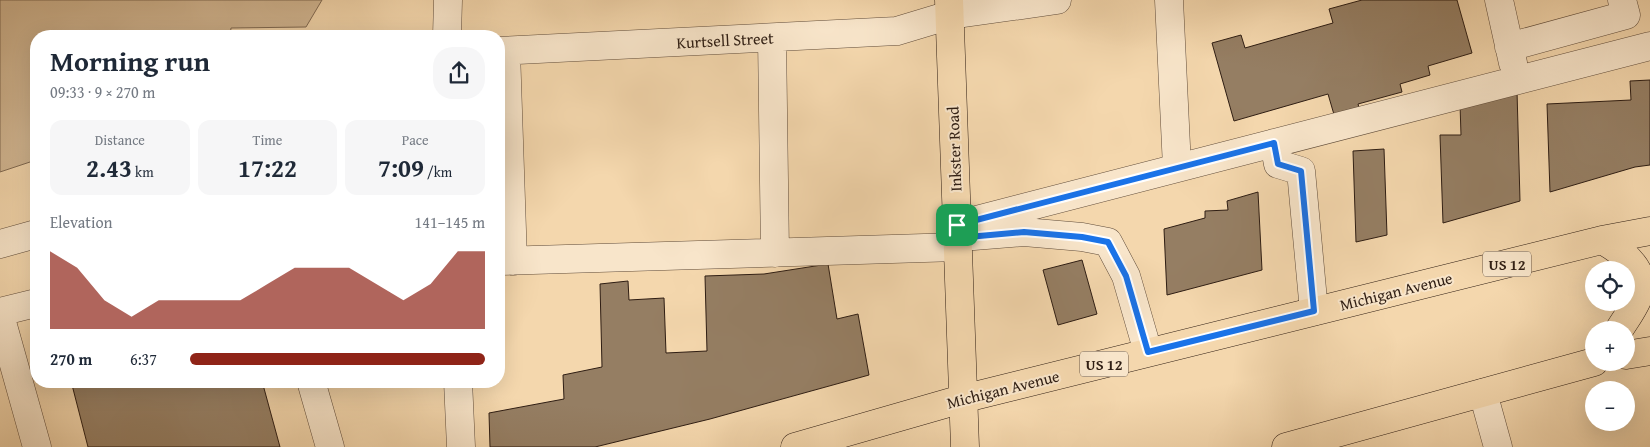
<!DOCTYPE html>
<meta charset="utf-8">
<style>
:root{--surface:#fff;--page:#f6f6f7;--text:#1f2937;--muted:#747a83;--accent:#8f2418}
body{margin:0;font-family:"Gentium Book Plus",serif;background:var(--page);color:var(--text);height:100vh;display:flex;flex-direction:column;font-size:19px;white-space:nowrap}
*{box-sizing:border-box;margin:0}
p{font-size:16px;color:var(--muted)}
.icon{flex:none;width:28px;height:28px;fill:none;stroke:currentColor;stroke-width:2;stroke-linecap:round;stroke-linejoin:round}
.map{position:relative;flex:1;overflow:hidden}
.sheet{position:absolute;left:30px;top:30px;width:475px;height:358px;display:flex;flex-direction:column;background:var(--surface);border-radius:20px;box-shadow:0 5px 20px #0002}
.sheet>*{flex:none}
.tools{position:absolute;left:1585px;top:261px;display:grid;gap:10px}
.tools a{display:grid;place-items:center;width:50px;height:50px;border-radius:50%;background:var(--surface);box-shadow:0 5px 20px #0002;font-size:25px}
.pin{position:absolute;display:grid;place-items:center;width:42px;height:42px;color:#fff;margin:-21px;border-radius:10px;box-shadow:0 2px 8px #0006}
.round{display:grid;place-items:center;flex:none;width:52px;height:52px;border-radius:20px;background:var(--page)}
.summary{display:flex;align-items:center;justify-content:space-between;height:85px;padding:0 20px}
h1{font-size:28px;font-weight:600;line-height:38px}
.figures{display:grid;grid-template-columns:repeat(3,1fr);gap:8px;height:85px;padding:5px 20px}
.figures div{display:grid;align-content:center;border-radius:12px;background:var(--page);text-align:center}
.figures b{font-size:25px;font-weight:600}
.figures small{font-size:14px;font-weight:400}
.figures p{font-size:14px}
.chart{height:140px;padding:10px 20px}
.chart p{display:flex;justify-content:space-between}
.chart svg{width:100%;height:90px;margin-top:5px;fill:var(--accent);opacity:.7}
ul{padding:0 20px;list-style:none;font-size:16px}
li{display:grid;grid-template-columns:80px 60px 1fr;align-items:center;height:38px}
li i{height:12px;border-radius:6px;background:var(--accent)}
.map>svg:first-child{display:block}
.green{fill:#d2b793;stroke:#806a53}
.building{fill:#957e63;stroke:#2e1d13}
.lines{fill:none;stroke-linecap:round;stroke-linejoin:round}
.minor-casing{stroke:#604c3a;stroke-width:29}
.major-casing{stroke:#2e1d13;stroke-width:29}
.minor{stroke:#f8e5ca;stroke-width:28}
.major{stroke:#f4d7ad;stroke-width:28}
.route-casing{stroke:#fff;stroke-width:10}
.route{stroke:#1a73e8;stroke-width:6}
.labels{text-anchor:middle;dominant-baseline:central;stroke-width:4;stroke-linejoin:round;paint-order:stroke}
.shield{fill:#f8e5ca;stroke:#6b594a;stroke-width:1}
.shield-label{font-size:15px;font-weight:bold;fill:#2e1d13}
.street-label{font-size:16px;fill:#2e1d13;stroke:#f8e5ca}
</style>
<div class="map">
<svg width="1650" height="447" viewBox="0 0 1650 447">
<rect width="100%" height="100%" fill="#f4d7ad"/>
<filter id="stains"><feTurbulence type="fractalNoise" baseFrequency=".004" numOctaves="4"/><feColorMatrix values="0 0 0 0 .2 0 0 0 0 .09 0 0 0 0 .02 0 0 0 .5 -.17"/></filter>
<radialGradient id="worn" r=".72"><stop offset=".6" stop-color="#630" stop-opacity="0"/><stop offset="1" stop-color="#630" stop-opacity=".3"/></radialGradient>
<path class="green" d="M 0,0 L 322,0 L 306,27 L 231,28 L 230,36 L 36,36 L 36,160 L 0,172 Z"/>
<path class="building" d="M 1362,0 L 1457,0 L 1472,53 L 1428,66 L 1430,75 L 1400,84 L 1402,92 L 1358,104 L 1360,111 L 1335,118 L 1328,94 L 1234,121 L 1212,43 L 1241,35 L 1245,48 L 1333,23 L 1329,9 Z
M 1650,80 L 1650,165 L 1635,167 L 1550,192 L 1547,104 L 1631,100 L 1630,81 Z
M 1517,91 L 1520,201 L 1443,223 L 1440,135 L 1461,135 L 1460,104 Z
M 1384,149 L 1387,235 L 1356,242 L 1353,151 Z
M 1258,192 L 1262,270 L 1167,295 L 1164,229 L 1205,218 L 1205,211 L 1228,210 L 1227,201 Z
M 1082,260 L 1097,314 L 1058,325 L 1043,270 Z
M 828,264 L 837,319 L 858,314 L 869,375 L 710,419 L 595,447 L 490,447 L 489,413 L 564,399 L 563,375 L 602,367 L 600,284 L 628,281 L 629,300 L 664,298 L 666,353 L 707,351 L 705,276 L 764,274 Z
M 71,381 L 262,381 L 280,447 L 88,447 Z"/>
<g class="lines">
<defs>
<path id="minor" d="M 1169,0 L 1177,167
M 1499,0 L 1513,63
M 447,36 L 448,0
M 772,38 L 775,253
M 1509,47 L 1626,15 L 1622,0
M 499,51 L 897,31 L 950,15 L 1057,0
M 506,51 L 513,261
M 1274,143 L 1278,164 L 1301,171 L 1314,311
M 957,225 L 1650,46
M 961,237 L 1024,232 L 1082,237 L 1108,242 L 1126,276 L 1148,352
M 0,244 L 36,234
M 499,261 L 957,247
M 0,312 L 36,303
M 0,315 L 37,447
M 311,381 L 330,447
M 458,381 L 461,447
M 1483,393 L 1498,447"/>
<path id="major" d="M 949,0 L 965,447
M 1602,240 C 1620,250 1645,268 1640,292 C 1637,305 1626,318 1619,330
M 1626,355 L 1650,351
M 795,447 L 962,399 L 1602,240 L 1650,231
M 1286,447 L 1594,362"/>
</defs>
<use href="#minor" class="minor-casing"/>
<use href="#major" class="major-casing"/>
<use href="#minor" class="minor"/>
<use href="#major" class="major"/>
</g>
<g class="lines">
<defs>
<path id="route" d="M 1274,143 L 1278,164 L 1301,171 L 1314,311 L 1148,352 L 1126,276 L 1108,242 L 1082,237 L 1024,232 L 957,238 L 957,225 Z"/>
</defs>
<use href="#route" class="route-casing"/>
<use href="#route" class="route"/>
</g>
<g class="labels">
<g class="shield">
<rect x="1483" y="251.5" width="48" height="25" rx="4"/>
<rect x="1080" y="351.5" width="48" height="25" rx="4"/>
</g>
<g class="shield-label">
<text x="1507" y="264">US 12</text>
<text x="1104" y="364">US 12</text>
</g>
<g class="street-label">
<text transform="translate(725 40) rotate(-3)">Kurtsell Street</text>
<text transform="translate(954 149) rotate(-92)">Inkster Road</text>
<text transform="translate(1396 291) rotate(-14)">Michigan Avenue</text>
<text transform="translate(1003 389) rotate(-14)">Michigan Avenue</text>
</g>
</g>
<rect width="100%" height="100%" filter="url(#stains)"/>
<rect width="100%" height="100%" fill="url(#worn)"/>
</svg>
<div class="tools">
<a><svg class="icon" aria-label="locate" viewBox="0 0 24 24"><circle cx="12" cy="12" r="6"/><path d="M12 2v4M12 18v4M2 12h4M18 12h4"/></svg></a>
<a>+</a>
<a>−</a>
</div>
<div class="pin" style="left:957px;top:225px;background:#1e9e55"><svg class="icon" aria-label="arrive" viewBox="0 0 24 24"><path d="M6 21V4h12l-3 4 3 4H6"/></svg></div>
<section class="sheet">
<div class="summary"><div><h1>Morning run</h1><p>09:33 · 9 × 270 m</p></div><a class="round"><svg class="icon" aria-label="share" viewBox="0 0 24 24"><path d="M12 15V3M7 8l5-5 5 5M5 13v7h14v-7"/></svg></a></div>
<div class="figures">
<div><p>Distance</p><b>2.43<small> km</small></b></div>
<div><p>Time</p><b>17:22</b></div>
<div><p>Pace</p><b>7:09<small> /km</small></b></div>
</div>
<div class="chart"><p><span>Elevation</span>141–145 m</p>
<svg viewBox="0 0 160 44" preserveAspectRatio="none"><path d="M0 44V6L10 14L20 30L30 38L40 30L50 30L60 30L70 30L80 22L90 14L100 14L110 14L120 22L130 30L140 22L150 6L160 6V44z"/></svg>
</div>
<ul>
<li><b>270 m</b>6:37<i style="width:100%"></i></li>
</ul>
</section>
</div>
